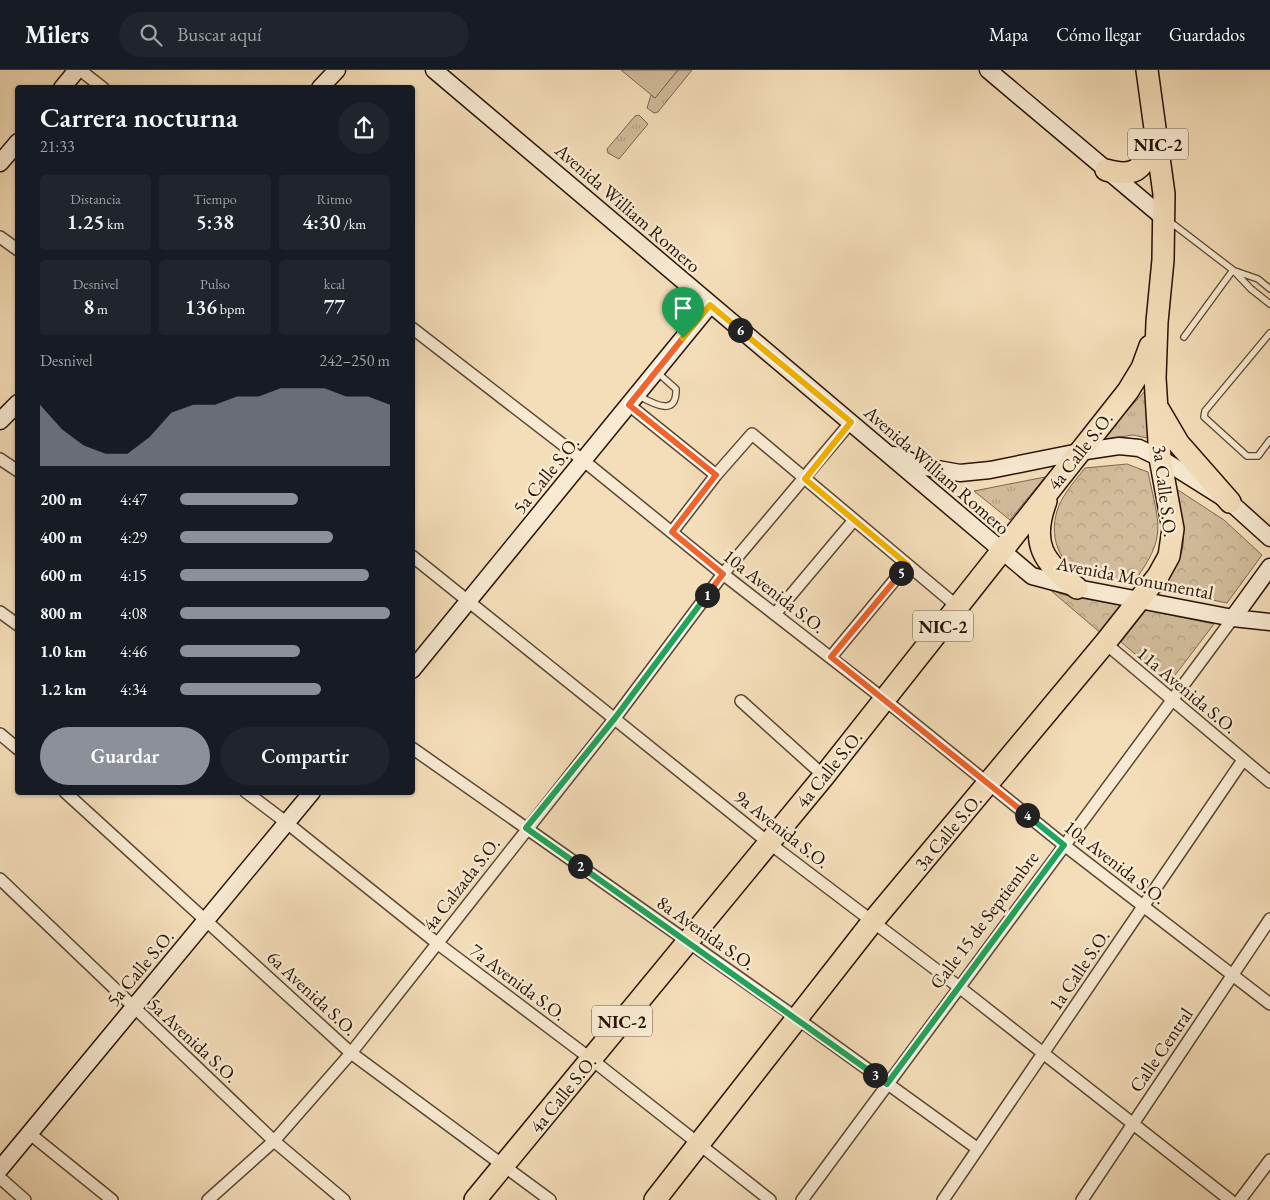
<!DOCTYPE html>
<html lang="es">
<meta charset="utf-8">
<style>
:root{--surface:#171b24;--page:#20242c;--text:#f1f3f6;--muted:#9ea1a6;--line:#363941;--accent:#8c9099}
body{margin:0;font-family:"EB Garamond",serif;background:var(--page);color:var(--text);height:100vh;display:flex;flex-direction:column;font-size:19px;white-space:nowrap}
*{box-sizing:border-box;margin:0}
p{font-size:16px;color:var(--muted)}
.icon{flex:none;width:28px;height:28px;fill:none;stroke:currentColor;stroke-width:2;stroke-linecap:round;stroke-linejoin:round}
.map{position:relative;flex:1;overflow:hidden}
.panel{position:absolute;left:15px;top:15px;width:400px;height:710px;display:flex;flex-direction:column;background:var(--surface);border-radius:5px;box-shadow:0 1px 4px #0004}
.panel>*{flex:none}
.pin{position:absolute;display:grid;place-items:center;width:42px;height:42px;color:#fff;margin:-51px -21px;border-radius:50% 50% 50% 0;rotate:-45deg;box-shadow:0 0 5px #0007}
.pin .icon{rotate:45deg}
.km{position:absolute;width:25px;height:25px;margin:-12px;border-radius:50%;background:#222;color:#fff;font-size:14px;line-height:25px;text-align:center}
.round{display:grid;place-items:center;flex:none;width:52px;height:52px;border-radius:26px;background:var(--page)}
.summary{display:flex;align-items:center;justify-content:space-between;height:85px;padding:0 25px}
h1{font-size:28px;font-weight:600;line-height:38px}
.stats{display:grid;grid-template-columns:repeat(3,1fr);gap:8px;height:85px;padding:5px 25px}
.stats div{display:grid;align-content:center;border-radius:5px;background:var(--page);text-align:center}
.stats b{font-size:21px;font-weight:600}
.stats small{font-size:14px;font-weight:400}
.stats p{font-size:14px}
.chart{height:140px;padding:10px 25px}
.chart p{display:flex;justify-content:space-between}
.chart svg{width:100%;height:90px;margin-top:5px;fill:var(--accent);opacity:.7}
.primary-button{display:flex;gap:10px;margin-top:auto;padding:10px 25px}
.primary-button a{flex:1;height:58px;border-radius:30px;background:var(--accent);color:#fff;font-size:20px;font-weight:600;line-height:58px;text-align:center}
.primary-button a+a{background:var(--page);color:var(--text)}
ul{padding:0 25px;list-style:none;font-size:16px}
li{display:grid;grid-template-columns:80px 60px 1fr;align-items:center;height:38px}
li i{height:12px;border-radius:6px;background:var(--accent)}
header{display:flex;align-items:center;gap:30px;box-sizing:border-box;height:70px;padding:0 25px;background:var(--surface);border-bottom:1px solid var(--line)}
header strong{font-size:24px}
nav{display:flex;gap:28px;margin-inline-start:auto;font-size:18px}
.search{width:350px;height:45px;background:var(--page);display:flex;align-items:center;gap:12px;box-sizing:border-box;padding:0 18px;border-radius:28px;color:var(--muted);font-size:19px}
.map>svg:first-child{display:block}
.grass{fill:url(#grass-tufts);stroke:#7c6750}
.forest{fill:url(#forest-crowns);stroke:#7c6750}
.pitch{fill:#d1bb9a;stroke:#7c6750}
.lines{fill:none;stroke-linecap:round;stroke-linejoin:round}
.lane-casing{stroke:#5b4632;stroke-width:8}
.street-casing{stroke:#5b4632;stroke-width:14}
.secondary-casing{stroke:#281305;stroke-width:19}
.highway-casing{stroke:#281305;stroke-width:24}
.lane{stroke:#f8ead2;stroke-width:5.5}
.street{stroke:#f8ead2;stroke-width:11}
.secondary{stroke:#f8ead2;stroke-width:16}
.highway{stroke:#f4deb9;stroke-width:21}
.split-1-casing{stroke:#fff;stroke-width:10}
.split-2-casing{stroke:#fff;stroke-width:10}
.split-3-casing{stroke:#fff;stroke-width:10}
.split-4-casing{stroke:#fff;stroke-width:10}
.split-5-casing{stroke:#fff;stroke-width:10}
.split-6-casing{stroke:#fff;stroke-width:10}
.split-7-casing{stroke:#fff;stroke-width:10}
.split-1{stroke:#f0652b;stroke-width:6}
.split-2{stroke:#22a559;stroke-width:6}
.split-3{stroke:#22a559;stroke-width:6}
.split-4{stroke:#22a559;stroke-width:6}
.split-5{stroke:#f0652b;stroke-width:6}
.split-6{stroke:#f5b400;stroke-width:6}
.split-7{stroke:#f5b400;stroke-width:6}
.labels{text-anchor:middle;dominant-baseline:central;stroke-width:5;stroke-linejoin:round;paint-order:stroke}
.shield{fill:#f8ead2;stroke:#665442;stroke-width:1}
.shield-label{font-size:18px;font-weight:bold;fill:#281305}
.street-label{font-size:19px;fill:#281305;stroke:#f8ead2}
</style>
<header>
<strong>Milers</strong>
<div class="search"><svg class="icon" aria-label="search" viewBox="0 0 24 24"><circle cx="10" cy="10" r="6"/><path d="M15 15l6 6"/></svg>Buscar aquí</div>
<nav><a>Mapa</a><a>Cómo llegar</a><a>Guardados</a></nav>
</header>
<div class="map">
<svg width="1270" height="1130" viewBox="0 0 1270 1130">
<defs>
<pattern id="grass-tufts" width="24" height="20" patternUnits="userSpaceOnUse" patternTransform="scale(1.25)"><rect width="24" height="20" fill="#d1bb9a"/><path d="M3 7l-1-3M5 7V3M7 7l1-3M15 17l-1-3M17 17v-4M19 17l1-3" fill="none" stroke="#b3a083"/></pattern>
<pattern id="forest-crowns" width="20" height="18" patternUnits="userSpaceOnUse" patternTransform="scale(1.25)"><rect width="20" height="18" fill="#d1bb9a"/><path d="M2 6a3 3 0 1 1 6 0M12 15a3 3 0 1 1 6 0" fill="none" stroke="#b3a083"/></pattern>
</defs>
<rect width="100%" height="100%" fill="#f4deb9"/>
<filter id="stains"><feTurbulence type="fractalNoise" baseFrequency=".004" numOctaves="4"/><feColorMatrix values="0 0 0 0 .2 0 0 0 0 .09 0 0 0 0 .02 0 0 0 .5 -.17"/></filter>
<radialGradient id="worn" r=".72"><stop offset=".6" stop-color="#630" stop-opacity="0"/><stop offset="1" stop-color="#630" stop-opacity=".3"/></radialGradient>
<path class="grass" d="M 678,0 L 692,0 L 658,42 L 654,43 L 647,38 L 651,25 L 655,28 Z
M 639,45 L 648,54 L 619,89 L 608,83 L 607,79 L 635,46 Z
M 1146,320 L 1152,369 L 1133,365 L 1100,370 Z
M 1045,407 L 1010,450 L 974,421 Z"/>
<path class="forest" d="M 1127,394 L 1148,402 C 1159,456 1168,466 1133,513 C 1116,509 1095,509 1080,502 C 1051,489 1048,450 1064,426 C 1070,416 1078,407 1085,398 Z
M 1175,418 L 1224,450 L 1262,485 L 1227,533 L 1161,519 C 1193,477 1184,467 1175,418 Z
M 1049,519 L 1064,525 L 1126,536 L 1103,565 Z
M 1146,540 L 1214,554 L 1169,613 L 1121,572 Z"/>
<path class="pitch" d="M 621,0 L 678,0 L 655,28 Z"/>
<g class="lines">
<defs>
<path id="lane" d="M 1169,151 L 1233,200 L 1251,219 L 1270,234
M 1235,201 L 1258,209 L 1270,219
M 1270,263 L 1205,341 L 1204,347 L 1247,386 L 1258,386 L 1270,370
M 1184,267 L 1233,200
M 639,326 C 652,333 677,348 676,319 L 658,303"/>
<path id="street" d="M 80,0 L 103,18
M 0,167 L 18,180
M 412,258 L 584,391 L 723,504 L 885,630 L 1064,775 L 1270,934
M 629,335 L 716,405
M 0,389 L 18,401
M 672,462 L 716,405 L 752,364 L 958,537
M 412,486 L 769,773 L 959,917 L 1230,1130
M 0,542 L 18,555
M 775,544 L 854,450
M 1105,573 L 1270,712
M 831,587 L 907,495
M 741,631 L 824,706
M 0,664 L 18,679
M 412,678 L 798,949 L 978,1079
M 65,722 L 351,983 L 550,1130
M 246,722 L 287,753 L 437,873 L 591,989 L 770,1130
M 0,809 L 274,1071 L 344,1130
M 29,1063 L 112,1130
M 0,1108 L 25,1130
M 208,1130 L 274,1071 L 351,983 L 615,648 L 723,504 L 851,352
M 802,1130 L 1233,548
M 943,1130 L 1243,690
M 1082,1130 L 1270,849
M 1240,1130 L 1270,1090"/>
<path id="secondary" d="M 434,0 L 1032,506 L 1077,518 L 1233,548 L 1270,552
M 988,0 L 1165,149
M 62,18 L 77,0
M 320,18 L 337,0
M 0,93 L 18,72
M 0,351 L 18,333
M 894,385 L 926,397 L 960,403 L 990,400 L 1079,382 L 1119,376 L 1139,378 L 1160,388 L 1230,432 L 1270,468
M 1233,548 L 1270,497
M 412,600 L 710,235
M 0,1099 L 312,722"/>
<path id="highway" d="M 1106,100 C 1141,110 1145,94 1154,63
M 1159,340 L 1179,374 L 1230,432
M 1046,431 C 1030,474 1043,492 1077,518
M 475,1130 L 824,706 L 1128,321 L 1142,298 L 1150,276
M 655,1130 L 873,851 L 1105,573 L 1158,506 L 1169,486 L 1173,459 L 1160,388 L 1155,308 L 1157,252 L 1163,190 L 1164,124 L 1147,0"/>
</defs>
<use href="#lane" class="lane-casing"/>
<use href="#street" class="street-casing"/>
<use href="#secondary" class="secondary-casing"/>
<use href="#highway" class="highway-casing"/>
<use href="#lane" class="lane"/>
<use href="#street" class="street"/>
<use href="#secondary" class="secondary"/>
<use href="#highway" class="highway"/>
</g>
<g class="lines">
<defs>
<path id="split-1" d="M 683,268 L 629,335 L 716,405 L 672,462 L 723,504 L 707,525"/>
<path id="split-2" d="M 580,796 L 526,758 L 615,648 L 707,525"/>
<path id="split-3" d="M 580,796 L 875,1005"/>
<path id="split-4" d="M 875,1005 L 887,1014 L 1064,775 L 1027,745"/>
<path id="split-5" d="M 901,503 L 831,587 L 1027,745"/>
<path id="split-6" d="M 740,260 L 851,352 L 805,409 L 908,495 L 901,503"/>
<path id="split-7" d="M 683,268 L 710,235 L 740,260"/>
</defs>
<use href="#split-1" class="split-1-casing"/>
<use href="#split-2" class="split-2-casing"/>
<use href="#split-3" class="split-3-casing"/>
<use href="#split-4" class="split-4-casing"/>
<use href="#split-5" class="split-5-casing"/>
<use href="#split-6" class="split-6-casing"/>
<use href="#split-7" class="split-7-casing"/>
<use href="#split-1" class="split-1"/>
<use href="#split-2" class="split-2"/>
<use href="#split-3" class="split-3"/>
<use href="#split-4" class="split-4"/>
<use href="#split-5" class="split-5"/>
<use href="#split-6" class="split-6"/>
<use href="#split-7" class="split-7"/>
</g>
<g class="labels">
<g class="shield">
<rect x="1128" y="58.5" width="60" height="31" rx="4"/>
<rect x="913" y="540.5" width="60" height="31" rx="4"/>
<rect x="592" y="935.5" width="60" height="31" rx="4"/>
</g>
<g class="shield-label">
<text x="1158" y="74">NIC-2</text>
<text x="943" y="556">NIC-2</text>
<text x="622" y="951">NIC-2</text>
</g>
<g class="street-label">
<text transform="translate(628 138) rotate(41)">Avenida William Romero</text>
<text transform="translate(1080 381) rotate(-52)">4a Calle S.O.</text>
<text transform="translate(937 400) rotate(41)">Avenida William Romero</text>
<text transform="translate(546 405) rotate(-51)">5a Calle S.O.</text>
<text transform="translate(1165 421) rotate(83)">3a Calle S.O.</text>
<text transform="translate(1135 508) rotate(11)">Avenida Monumental</text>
<text transform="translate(774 521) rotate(38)">10a Avenida S.O.</text>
<text transform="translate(1187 620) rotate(40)">11a Avenida S.O.</text>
<text transform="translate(829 699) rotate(-51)">4a Calle S.O.</text>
<text transform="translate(782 759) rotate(38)">9a Avenida S.O.</text>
<text transform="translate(948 762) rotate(-50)">3a Calle S.O.</text>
<text transform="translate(1115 792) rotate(38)">10a Avenida S.O.</text>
<text transform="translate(461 814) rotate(-52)">4a Calzada S.O.</text>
<text transform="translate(984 850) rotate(-53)">Calle 15 de Septiembre</text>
<text transform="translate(706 863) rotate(35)">8a Avenida S.O.</text>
<text transform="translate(140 898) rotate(-50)">5a Calle S.O.</text>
<text transform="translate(1079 900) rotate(-56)">1a Calle S.O.</text>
<text transform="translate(518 912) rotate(37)">7a Avenida S.O.</text>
<text transform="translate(312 923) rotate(43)">6a Avenida S.O.</text>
<text transform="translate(193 970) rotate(43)">5a Avenida S.O.</text>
<text transform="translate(1161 980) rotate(-56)">Calle Central</text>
<text transform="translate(563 1024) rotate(-51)">4a Calle S.O.</text>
</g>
</g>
<rect width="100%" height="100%" filter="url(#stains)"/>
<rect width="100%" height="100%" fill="url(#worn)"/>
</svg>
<div class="pin" style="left:683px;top:268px;background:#1e9e55"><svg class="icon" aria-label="arrive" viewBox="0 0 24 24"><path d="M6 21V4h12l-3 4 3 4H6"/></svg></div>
<b class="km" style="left:707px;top:525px">1</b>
<b class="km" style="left:580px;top:796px">2</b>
<b class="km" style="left:875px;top:1005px">3</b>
<b class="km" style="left:1027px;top:745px">4</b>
<b class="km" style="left:901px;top:503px">5</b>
<b class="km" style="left:740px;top:260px">6</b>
<section class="panel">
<div class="summary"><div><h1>Carrera nocturna</h1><p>21:33</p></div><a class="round"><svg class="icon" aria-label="share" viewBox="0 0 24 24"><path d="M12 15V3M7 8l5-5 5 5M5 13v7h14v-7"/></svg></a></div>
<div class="stats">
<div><p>Distancia</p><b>1.25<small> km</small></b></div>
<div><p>Tiempo</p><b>5:38</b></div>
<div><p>Ritmo</p><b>4:30<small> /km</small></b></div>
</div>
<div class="stats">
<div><p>Desnivel</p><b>8<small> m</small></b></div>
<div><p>Pulso</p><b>136<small> bpm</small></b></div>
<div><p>kcal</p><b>77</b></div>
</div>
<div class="chart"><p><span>Desnivel</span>242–250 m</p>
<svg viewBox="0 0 160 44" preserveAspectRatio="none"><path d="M0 44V14L10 26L20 34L30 38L40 38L50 30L60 18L70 14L80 14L90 10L100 10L110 6L120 6L130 6L140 10L150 10L160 14V44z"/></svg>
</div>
<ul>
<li><b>200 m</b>4:47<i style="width:56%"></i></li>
<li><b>400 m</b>4:29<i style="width:73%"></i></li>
<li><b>600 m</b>4:15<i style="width:90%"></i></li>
<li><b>800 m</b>4:08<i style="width:100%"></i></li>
<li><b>1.0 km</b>4:46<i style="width:57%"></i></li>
<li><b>1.2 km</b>4:34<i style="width:67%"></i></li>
</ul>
<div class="primary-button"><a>Guardar</a><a>Compartir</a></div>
</section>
</div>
